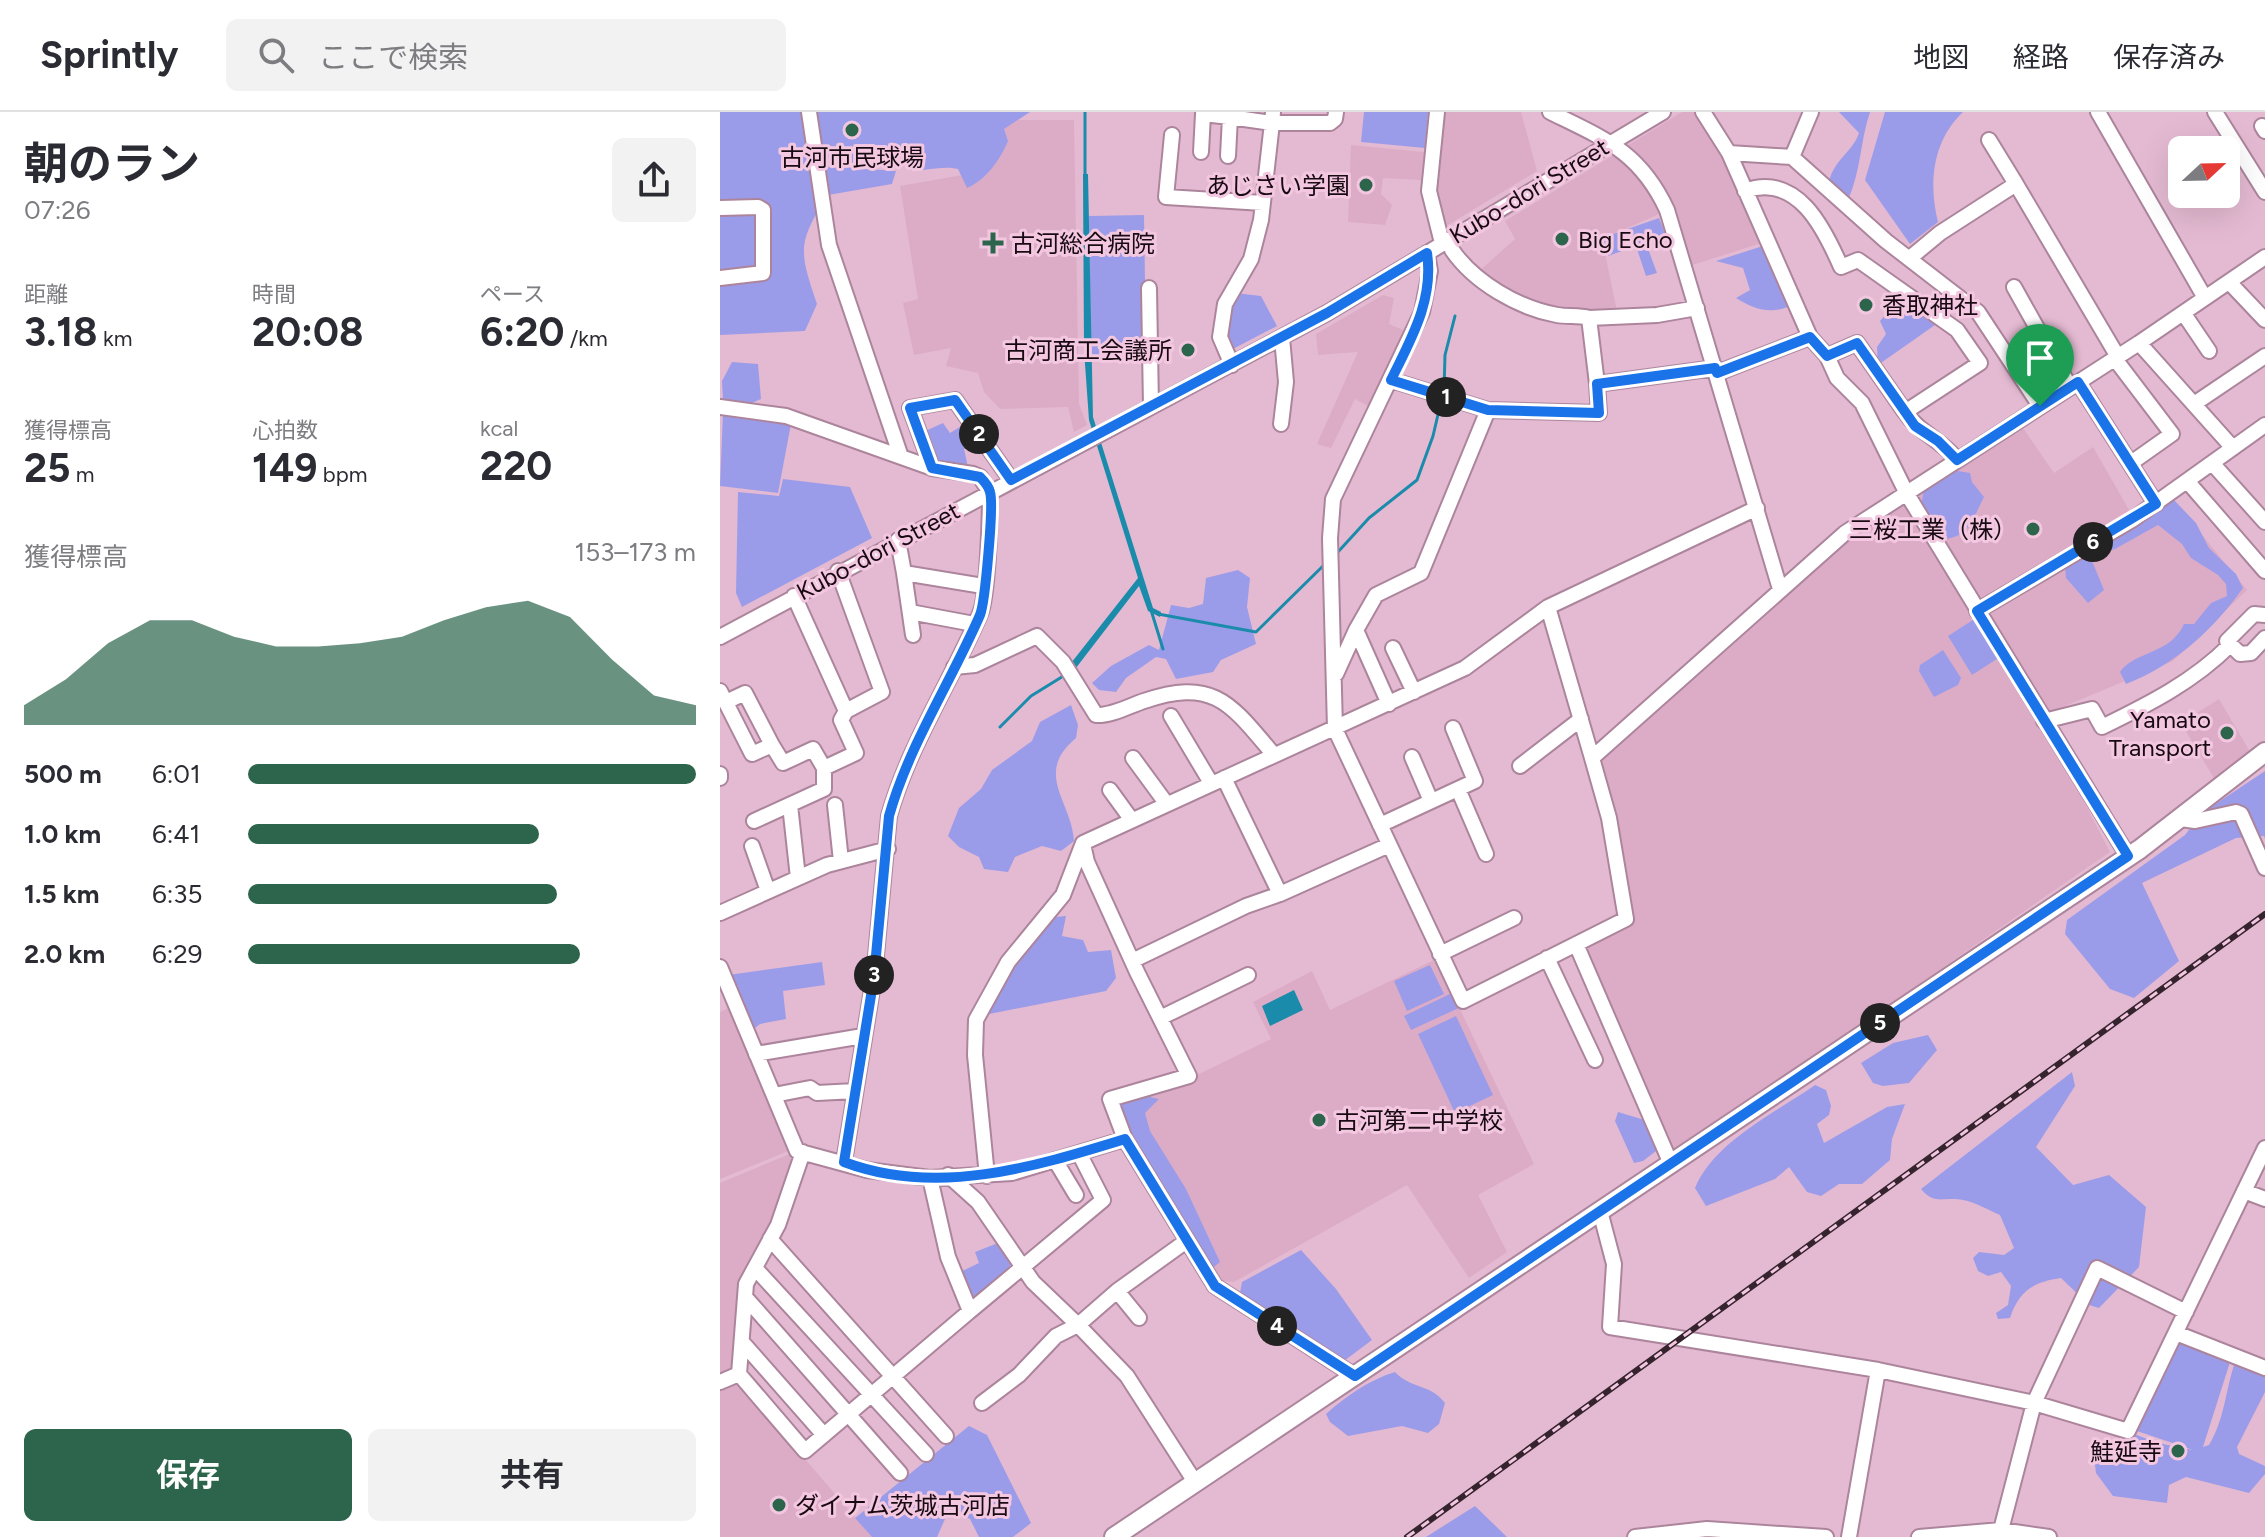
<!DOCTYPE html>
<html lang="ja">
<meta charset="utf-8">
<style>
:root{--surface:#fff;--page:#f2f2f3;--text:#2b2b33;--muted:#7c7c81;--line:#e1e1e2;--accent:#2c644c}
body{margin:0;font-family:Figtree,"Noto Sans JP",sans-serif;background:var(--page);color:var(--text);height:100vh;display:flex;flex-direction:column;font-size:30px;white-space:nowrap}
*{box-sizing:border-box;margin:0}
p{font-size:26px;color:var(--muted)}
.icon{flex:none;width:44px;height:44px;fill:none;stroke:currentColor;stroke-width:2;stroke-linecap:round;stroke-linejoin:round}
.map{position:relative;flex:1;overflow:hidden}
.drawer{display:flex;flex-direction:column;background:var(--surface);width:720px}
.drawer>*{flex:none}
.needle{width:52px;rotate:68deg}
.tools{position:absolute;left:1448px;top:24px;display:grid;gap:16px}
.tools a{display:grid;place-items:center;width:72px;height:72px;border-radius:12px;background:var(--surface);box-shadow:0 8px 32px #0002;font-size:40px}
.pin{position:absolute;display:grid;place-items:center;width:68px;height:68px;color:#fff;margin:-82px -34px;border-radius:50% 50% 50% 0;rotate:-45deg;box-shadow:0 0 8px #0007}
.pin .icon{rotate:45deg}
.km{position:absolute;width:40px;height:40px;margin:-20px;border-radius:50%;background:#222;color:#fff;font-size:22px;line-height:40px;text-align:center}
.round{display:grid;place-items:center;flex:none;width:84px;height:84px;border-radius:12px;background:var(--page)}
.head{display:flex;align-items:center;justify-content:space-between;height:136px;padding:0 24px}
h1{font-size:44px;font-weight:700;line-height:60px}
.figures{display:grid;grid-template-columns:repeat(3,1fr);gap:12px;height:136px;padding:8px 24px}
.figures div{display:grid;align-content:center}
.figures b{font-size:40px;font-weight:700}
.figures small{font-size:22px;font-weight:400}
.figures p{font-size:22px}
.chart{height:224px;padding:16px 24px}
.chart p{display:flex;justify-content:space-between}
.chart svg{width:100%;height:144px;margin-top:8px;fill:var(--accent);opacity:.7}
.primary-button{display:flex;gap:16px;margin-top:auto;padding:16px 24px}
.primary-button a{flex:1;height:92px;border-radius:12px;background:var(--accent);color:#fff;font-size:32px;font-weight:700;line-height:92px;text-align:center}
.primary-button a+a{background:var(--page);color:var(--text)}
ul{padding:0 24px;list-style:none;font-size:26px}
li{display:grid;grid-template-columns:128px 96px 1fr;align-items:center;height:60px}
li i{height:20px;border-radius:10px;background:var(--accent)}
header{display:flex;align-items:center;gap:48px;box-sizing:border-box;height:112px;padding:0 40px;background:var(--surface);border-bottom:2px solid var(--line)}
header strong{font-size:38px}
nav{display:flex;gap:44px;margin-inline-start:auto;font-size:28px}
.search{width:560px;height:72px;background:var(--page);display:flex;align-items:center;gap:20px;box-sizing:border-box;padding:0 28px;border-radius:12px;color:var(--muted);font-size:30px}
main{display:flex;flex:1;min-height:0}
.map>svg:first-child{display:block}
.built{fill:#dcacc7}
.green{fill:#9b9ce9}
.water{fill:#1b8bab}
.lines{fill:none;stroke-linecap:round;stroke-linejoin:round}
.stream{stroke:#1b8bab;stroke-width:3}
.minor-casing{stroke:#ac859c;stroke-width:18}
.major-casing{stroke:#ac859c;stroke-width:22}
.minor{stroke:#fff;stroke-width:14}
.major{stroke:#fff;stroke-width:18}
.rail-casing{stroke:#35232e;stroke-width:6}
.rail{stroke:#f2c7df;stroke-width:3;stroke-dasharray:9;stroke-linecap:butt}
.route-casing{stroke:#fff;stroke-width:16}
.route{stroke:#1a73e8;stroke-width:10}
.poi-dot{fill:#2c644c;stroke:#f2c7df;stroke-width:3}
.labels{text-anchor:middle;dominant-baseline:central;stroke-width:6;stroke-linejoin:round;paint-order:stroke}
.poi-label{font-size:24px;fill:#180a13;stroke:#f2c7df;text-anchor:end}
.street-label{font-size:24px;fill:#180a13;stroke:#f2c7df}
</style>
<header>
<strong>Sprintly</strong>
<div class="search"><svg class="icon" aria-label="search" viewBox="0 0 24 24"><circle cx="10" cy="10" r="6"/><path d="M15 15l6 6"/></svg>ここで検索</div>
<nav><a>地図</a><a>経路</a><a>保存済み</a></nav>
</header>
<main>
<section class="drawer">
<div class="head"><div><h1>朝のラン</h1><p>07:26</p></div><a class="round"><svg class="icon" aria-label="share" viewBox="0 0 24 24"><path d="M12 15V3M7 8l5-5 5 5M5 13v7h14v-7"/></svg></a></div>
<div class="figures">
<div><p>距離</p><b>3.18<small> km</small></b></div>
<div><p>時間</p><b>20:08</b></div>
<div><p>ペース</p><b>6:20<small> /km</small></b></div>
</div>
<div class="figures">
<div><p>獲得標高</p><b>25<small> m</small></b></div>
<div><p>心拍数</p><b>149<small> bpm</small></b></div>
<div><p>kcal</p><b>220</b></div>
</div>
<div class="chart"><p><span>獲得標高</span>153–173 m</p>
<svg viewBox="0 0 160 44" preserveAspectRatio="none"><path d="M0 44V38L10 30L20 19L30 12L40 12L50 17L60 20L70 20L80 19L90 17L100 12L110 8L120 6L130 11L140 24L150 35L160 38V44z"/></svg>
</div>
<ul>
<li><b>500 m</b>6:01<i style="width:100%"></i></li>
<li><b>1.0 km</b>6:41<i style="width:65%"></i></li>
<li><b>1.5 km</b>6:35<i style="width:69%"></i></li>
<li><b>2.0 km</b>6:29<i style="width:74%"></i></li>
</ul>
<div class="primary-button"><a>保存</a><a>共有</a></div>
</section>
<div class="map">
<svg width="1545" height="1425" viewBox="0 0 1545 1425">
<rect width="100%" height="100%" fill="#e4bad2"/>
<path class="built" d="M 722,0 L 801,0 L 817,59 L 723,116 L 715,94 L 713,56 Z
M 962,0 L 980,0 L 1006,42 L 1045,130 L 969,154 L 951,98 L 905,35 Z
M 257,8 L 354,8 L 359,292 L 367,313 L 354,320 L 348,295 L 280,297 L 264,280 L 258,261 L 226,254 L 231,236 L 194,243 L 183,191 L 198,187 L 180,74 L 260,60 Z
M 631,33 L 704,40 L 701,68 L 663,66 L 661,82 L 672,93 L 665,113 L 628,110 Z
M 900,39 L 944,100 L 882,127 L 897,199 L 838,198 L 798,184 L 757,161 L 795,127 L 785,109 Z
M 663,183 L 674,186 L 669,212 L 688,220 L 653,297 L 635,287 L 611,336 L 597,332 L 638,240 L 598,243 L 596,222 Z
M 1301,313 L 1334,361 L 1373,335 L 1412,403 L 1258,492 L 1192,383 Z
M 1453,387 L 1527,478 L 1453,549 L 1326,602 L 1262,500 Z
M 1185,390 L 1330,624 L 1390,740 L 957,1039 L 950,1038 L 861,832 L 908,808 L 878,647 L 1126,427 Z
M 1499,587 L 1532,643 L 1495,668 L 1461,611 Z
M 716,847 L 814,1052 L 758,1083 L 787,1140 L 749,1166 L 687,1073 L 514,1170 L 501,1169 L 471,1126 L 400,992 L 477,963 L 551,927 L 533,890 L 592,859 L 610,898 Z
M 10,895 L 71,1038 L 0,1067 L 0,900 Z
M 72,1041 L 73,1061 L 61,1097 L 22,1172 L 14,1259 L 0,1265 L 0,1071 Z
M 17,1266 L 55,1312 L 152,1425 L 0,1425 L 0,1274 Z"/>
<path class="green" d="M 0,0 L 310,0 L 284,17 L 288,29 C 280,48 266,68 247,76 L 238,57 C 220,53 206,60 188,58 L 190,36 L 157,56 L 103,45 L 107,54 L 176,59 L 172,72 L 108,83 C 77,131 79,139 97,192 L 85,219 L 0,223 Z
M 644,0 L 708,0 L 705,36 L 641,30 Z
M 1119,0 L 1150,0 C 1140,30 1141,59 1128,88 L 1109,70 C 1114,47 1132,41 1139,21 Z
M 1165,0 L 1243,0 C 1213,28 1208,71 1218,110 L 1190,132 L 1145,68 Z
M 424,103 L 426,236 L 391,236 L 391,248 L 371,249 L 369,104 Z
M 939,106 L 946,124 L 926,131 L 937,161 L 926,164 L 916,134 L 888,144 L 882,126 Z
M 1046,133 L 1072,193 C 1052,203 1035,198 1016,186 L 1030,178 L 1023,156 L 996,149 Z
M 515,181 L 541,184 L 557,214 L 511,238 L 504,225 Z
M 1181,185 L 1215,213 L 1158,253 L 1157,235 L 1166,222 L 1160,209 Z
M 12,250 L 38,252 L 41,287 L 25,294 L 3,288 L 2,269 Z
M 3,301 L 71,312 L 58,381 L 0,374 Z
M 223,311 L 230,321 L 246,311 L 258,327 L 244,337 L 248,355 L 213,350 L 203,320 Z
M 1232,358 L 1250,361 L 1252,370 L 1264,385 C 1254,404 1249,425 1225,427 L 1201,395 L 1204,376 Z
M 63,367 L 130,375 L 152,426 L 22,495 L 16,481 L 18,380 L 59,384 Z
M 1453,387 L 1476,411 L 1489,436 L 1516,462 L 1523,476 C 1492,519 1455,553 1406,572 L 1400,560 C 1414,539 1450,543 1464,512 L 1474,512 L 1491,491 L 1507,484 L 1506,472 L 1498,463 L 1471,446 L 1462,432 L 1438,413 L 1395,437 L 1370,444 L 1384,478 L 1368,491 L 1346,466 L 1345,455 L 1396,409 Z
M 518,458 L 530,466 L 527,495 L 536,532 L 501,548 L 493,560 L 456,567 L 446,547 L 436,545 L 406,566 L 396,580 L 379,578 L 372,571 L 391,554 L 429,533 L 439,538 L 451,493 L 469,496 L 483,492 L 486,466 Z
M 1256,506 L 1280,545 L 1252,563 L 1228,524 Z
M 1223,538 L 1241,566 L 1238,573 L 1214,585 L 1199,559 L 1200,553 Z
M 351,593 L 358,613 L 356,626 C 313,662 352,689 354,729 L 341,739 L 322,734 L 295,745 L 288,760 L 264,757 L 259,745 L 239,735 L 228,724 L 239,696 L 261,677 L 272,658 L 312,629 L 320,610 Z
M 1545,659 L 1545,727 L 1544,724 L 1516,726 L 1422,771 L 1459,849 L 1414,886 L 1390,877 L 1345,822 L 1347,808 L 1465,723 L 1482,701 Z
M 346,804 L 342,824 L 363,828 L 368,840 L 391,838 L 396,866 L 386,879 L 269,902 L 277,868 L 297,853 L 335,805 Z
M 102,850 L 105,873 L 63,879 L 66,907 L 40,912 L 29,921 L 8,863 Z
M 710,853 L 724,882 L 687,899 L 674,869 Z
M 734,880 L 741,895 L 691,918 L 684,904 Z
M 736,904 L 773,983 L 735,1001 L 698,922 Z
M 1208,923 L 1217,938 L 1189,971 L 1163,974 L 1153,971 L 1141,951 L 1173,931 Z
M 1352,960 L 1355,974 L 1316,1035 L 1353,1073 L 1389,1063 L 1426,1095 L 1419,1155 L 1379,1196 L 1369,1193 L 1341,1166 C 1313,1170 1299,1179 1290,1206 L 1278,1207 L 1276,1201 L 1288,1193 L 1291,1174 L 1281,1160 L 1268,1164 L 1258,1159 L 1253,1146 L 1259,1140 L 1284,1143 L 1294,1136 L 1280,1103 C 1268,1098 1255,1090 1243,1088 C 1224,1084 1215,1094 1201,1077 Z
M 1095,973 L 1106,978 L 1111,994 L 1109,1003 L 1097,1012 L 1104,1031 L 1167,995 L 1185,992 L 1172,1027 L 1170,1048 L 1142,1072 L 1119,1072 L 1101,1084 L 1087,1080 L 1069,1055 L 1055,1067 L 986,1094 L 975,1076 C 994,1030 1055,1001 1095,973 Z
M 416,982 L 439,987 L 425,1001 L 430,1019 L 466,1077 L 500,1150 L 489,1159 L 409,1028 L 396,990 Z
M 898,1000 L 928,1009 L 940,1036 L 923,1049 L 914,1051 L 895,1009 Z
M 278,1131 L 293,1151 L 251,1191 L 238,1161 L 259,1151 L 255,1140 Z
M 581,1138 L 616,1177 L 652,1228 L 624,1249 L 519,1186 L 522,1170 Z
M 1460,1228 L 1511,1247 L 1483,1335 L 1489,1333 C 1505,1306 1505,1280 1515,1250 L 1545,1262 L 1545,1280 L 1517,1335 L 1519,1342 L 1545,1354 L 1545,1362 L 1529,1381 L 1466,1365 L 1449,1373 L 1447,1391 L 1393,1384 L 1376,1361 L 1374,1345 L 1383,1338 L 1397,1345 L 1414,1322 L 1438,1331 L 1473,1338 L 1414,1318 Z
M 675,1260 C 691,1277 711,1272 725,1291 L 719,1312 L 708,1321 L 682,1314 L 628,1324 L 610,1310 L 606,1302 C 626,1284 649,1268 675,1260 Z
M 249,1314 L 267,1323 L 311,1411 L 293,1425 L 259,1425 L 250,1407 L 229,1398 L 217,1425 L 152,1425 L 135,1406 Z
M 755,1394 L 787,1425 L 706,1425 Z"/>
<path class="water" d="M 363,62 L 368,62 L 373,305 L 433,496 L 441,500 L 440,505 L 428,499 L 419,474 L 349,565 L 344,560 L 418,466 L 369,308 L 364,238 Z
M 574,878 L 583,898 L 550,914 L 542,894 Z"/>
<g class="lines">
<path class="stream" d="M 365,0 L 365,63
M 724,278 L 725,243 L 735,204
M 617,441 L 649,406 L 697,368 L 713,324 L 720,294
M 431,498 L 443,537
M 438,502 L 536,520 L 604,453
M 280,615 L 311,584 L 345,563"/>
<defs>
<path id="minor" d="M 89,0 L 109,133 L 181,345
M 717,0 L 709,79 L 722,131
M 830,0 C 885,27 920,40 947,98 L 1060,477
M 983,0 L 1009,41 L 1090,225 L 1107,244 L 1117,266 L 1142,291 L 1187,382 L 1408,744
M 1378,0 L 1485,186
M 1495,0 L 1545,80
M 1542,14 L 1545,19
M 452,23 L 446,85 L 543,91
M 1269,28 L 1296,72
M 481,40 L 483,2 L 510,5
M 1009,41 L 1072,45 L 1166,129 L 1258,200 L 1320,294
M 508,44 L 510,5 L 552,11 L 553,0
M 1072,45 L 1091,0
M 1025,79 C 1077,60 1104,116 1121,155 L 1138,148 L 1148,155 L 1237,218 L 1260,251 L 1185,300 L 1137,231 L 1107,244
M 0,96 L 38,95 L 43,98 L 43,161 L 0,166
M 732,138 C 754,170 798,196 837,203 C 848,205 858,203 869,206
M 707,141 L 710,159 L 702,200 L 613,387 L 610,426 L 615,617 L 743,889 L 906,807 L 889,706 L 872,646 L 1125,421 L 1419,231 L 1545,145
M 1190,146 L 1220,121 L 1296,72 L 1398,245
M 1509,170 L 1545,208
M 1294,175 L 1350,275
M 429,176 L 431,295
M 977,196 L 937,203 L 869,206 L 877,272 L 995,256
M 1464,202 L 1489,239
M 1419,231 L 1513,336
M 1395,247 L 1452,322 L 1411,351
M 512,253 L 500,225 L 505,192 L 531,147 L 541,108 L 552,11 L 610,11 L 615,7 L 616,0
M 997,261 L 1090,225
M 671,268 L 768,298 L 879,301 L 877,272
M 1358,270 L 1436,392
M 1474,292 L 1545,244
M 0,295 L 66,304 L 212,356 L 253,362 L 260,365 L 270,380 C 270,404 268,484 260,502 C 231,570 189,633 169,704 L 154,865 L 124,1050
M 1185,300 C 1199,321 1222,328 1237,348
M 561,312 L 566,270 L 562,226
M 1492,351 L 1545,410
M 212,356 L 190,296 L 235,288 L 291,368
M 1468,370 L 1545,459
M 178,428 L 184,461 L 263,474
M 184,461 L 193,523
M 74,484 L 126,599
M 828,495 L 872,646
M 1257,499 L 1412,408 L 1545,313
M 190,500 L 254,512
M 1545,503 L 1534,502 L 1507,529 L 1520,542 L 1531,541 L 1545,526
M 636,518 L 656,483 L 701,461 L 768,298
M 0,525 L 607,201 L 943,0
M 673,536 L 694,580
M 234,555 L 255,553 L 317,524 L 343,550 L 376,603 C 391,604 409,594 424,589 C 494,565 511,592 554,643
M 616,562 L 636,518 L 669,592
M 0,579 L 32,642 L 52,633 L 63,651 L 93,637 L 104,656 L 104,677 L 34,709
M 6,590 L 25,581 L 52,633
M 451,604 L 491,671
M 1324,609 L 1372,597 L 1382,615 C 1429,592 1473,570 1510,533
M 692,645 L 711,689
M 413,646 L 446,691
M 800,654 L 861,607
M 104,656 L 136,641 L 121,608 L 126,599 L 162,580 L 118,459
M 0,662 L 0,666
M 504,666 L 560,782 L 669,733
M 738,677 L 766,742
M 390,678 L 411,707
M 70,693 L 78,766
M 115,693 L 121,749
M 1461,707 L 1475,709 L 1516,700 L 1521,702 L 1545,756
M 660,713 L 755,669 L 733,616
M 363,732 L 367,750 L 417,860 L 469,964 L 390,987 L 405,1027 L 495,1174 L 635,1264
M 32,734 L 48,779
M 0,801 L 107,753 L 168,737
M 856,832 L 951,1052
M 720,842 L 794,806
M 827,846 L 875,948
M 412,849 L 526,794 L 560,782
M 0,855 L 77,1039 L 147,1058 L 210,1066 L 292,1061 L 405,1027
M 440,906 L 528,863
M 36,942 L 143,924
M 54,983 L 90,976 L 97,981 L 135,979
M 83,1040 L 58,1113 L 26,1172 L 19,1262 L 85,1339 L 250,1199
M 335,1048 L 356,1083
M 228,1063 L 258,1090 L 313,1170 L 358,1213 L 397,1179 L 419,1206
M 267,1064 L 255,943 L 256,908 L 288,850 L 343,783 L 363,731 L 745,556 L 828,495 L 1037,396
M 210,1066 L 228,1145 L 250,1199 L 383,1088 L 359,1041
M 1524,1079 L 1545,1087
M 880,1099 L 894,1152 L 890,1215 L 1158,1258 L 1314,1291 L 1408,1319 L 1545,1036
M 50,1127 L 226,1324
M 35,1156 L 206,1342
M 397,1179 L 465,1130
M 26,1186 L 180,1361
M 1456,1221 L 1545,1256
M 22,1230 L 104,1323
M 0,1270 L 19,1262
M 262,1291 L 299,1263 L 336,1224 L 358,1213 L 407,1264 L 475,1370
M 1281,1418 L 1314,1291 L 1377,1156 L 1466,1200
M 915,1425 L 987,1417 L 1106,1425
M 1129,1425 L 1158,1258
M 1199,1425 L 1281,1418 L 1329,1425"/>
<path id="major" d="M 394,1425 L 1420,737 L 1545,640"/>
</defs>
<use href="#minor" class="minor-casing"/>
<use href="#major" class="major-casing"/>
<use href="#minor" class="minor"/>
<use href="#major" class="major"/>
<defs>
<path id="rail" d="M 687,1425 L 1545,802"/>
</defs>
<use href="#rail" class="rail-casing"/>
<use href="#rail" class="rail"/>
</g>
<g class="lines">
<defs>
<path id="route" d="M 707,141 C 714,188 691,227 671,268 L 768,298 L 879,301 L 877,272 L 995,256 L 997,261 L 1090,225 L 1107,244 L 1137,231 L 1195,314 L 1218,329 L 1237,348 L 1358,270 L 1436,392 L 1257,499 L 1408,744 L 635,1264 L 495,1174 L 405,1027 C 314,1055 217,1085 124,1050 L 154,865 L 169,704 C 189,633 231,570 260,503 C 265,491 274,393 270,380 C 269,375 264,369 260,365 L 212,356 L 190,296 L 235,288 L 291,368 L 607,201 Z"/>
</defs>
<use href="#route" class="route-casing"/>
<use href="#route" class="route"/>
</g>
<g class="poi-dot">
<circle cx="132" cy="18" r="8"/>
<circle cx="646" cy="73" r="8"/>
<circle cx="842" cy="127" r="8"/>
<path d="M269 119h8v8h8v8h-8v8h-8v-8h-8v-8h8z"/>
<circle cx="1146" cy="193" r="8"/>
<circle cx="468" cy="238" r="8"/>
<circle cx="1313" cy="417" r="8"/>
<circle cx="1507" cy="621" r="8"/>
<circle cx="599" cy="1008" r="8"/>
<circle cx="1458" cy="1339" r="8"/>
<circle cx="59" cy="1393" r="8"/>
</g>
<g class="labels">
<g class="poi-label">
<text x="132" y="45" text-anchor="middle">古河市民球場</text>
<text x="630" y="73">あじさい学園</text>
<text x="858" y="127" text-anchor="start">Big Echo</text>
<text x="291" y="131" text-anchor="start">古河総合病院</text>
<text x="1162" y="193" text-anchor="start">香取神社</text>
<text x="452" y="238">古河商工会議所</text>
<text x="1297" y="417">三桜工業（株）</text>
<text x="1491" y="607">Yamato<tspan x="1491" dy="28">Transport</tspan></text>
<text x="615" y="1008" text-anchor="start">古河第二中学校</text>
<text x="1442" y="1339">鮭延寺</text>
<text x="75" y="1393" text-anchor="start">ダイナム茨城古河店</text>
</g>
<g class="street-label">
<text transform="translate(809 79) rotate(-31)">Kubo-dori Street</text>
<text transform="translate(158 439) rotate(-28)">Kubo-dori Street</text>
</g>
</g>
</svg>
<div class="tools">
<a><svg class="needle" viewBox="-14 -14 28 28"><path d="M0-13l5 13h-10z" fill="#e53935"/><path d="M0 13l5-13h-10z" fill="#7c7c81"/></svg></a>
</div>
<div class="pin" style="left:1320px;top:294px;background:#1e9e55"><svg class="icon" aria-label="arrive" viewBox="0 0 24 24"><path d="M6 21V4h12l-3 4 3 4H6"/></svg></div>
<b class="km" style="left:726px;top:285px">1</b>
<b class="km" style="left:259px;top:322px">2</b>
<b class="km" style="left:154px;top:863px">3</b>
<b class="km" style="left:557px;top:1214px">4</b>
<b class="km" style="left:1160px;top:911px">5</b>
<b class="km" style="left:1373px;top:430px">6</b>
</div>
</main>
